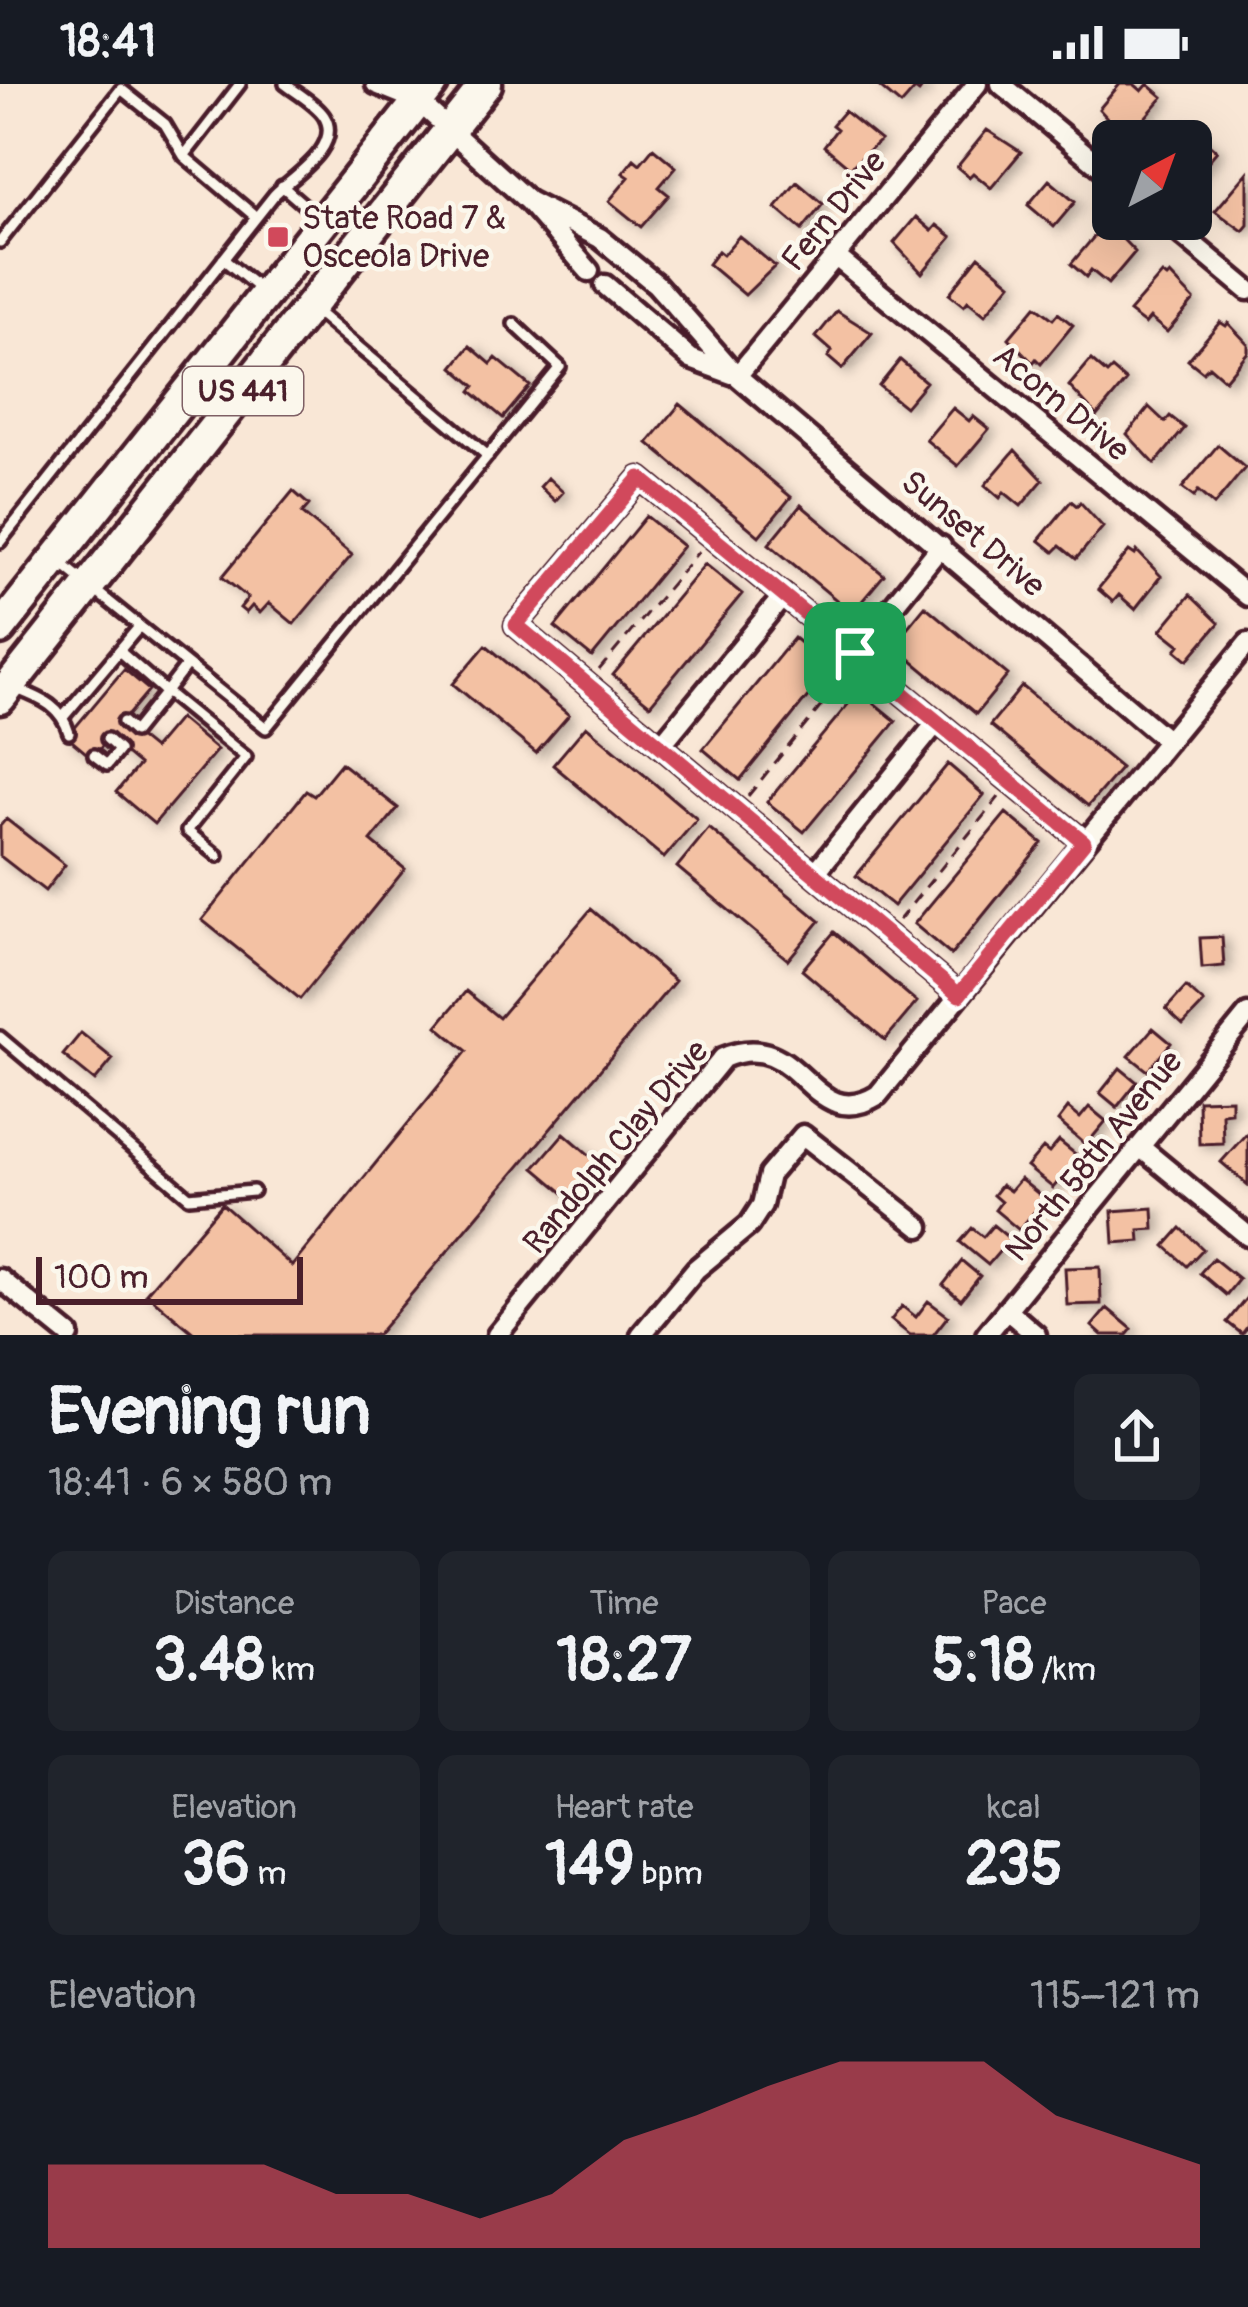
<!DOCTYPE html>
<meta charset="utf-8">
<style>
:root{--surface:#171b24;--page:#20242c;--text:#f1f3f6;--muted:#9ea1a6;--accent:#d1495b}
body{margin:0;font-family:Pangolin,sans-serif;background:var(--page);color:var(--text);height:100vh;display:flex;flex-direction:column;font-size:45px;white-space:nowrap}
*{box-sizing:border-box;margin:0}
p{font-size:39px;color:var(--muted)}
.icon{flex:none;width:66px;height:66px;fill:none;stroke:currentColor;stroke-width:2;stroke-linecap:round;stroke-linejoin:round}
.map{position:relative;height:1251px;overflow:hidden}
.panel{display:flex;flex-direction:column;background:var(--surface);flex:1}
.panel>*{flex:none}
.needle{width:78px;rotate:41deg}
.fabs{position:absolute;left:1092px;top:36px;display:grid;gap:24px}
.fabs a{display:grid;place-items:center;width:120px;height:120px;border-radius:18px;background:var(--surface);box-shadow:0 12px 48px #0002;font-size:60px}
.scale{position:absolute;left:36px;bottom:30px;width:267px;box-sizing:border-box;padding-left:12px;border:6px solid #4a1f2b;border-top:0;font-size:33px;line-height:42px;white-space:nowrap;color:#4a1f2b;-webkit-text-stroke:9px #fbf7ec;paint-order:stroke}
.pin{position:absolute;display:grid;place-items:center;width:102px;height:102px;color:#fff;margin:-51px;border-radius:24px;box-shadow:0 6px 18px #0006}
.round{display:grid;place-items:center;flex:none;width:126px;height:126px;border-radius:18px;background:var(--page)}
.headline{display:flex;align-items:center;justify-content:space-between;height:204px;padding:0 48px}
h1{font-size:66px;font-weight:700;line-height:90px}
.metrics{display:grid;grid-template-columns:repeat(3,1fr);gap:18px;height:204px;padding:12px 48px}
.metrics div{display:grid;align-content:center;border-radius:18px;background:var(--page);text-align:center}
.metrics b{font-size:60px;font-weight:700}
.metrics small{font-size:33px;font-weight:400}
.metrics p{font-size:33px}
.chart{height:336px;padding:24px 48px}
.chart p{display:flex;justify-content:space-between}
.chart svg{width:100%;height:216px;margin-top:12px;fill:var(--accent);opacity:.7}
.status{display:flex;justify-content:space-between;align-items:center;height:84px;padding:0 60px;background:var(--surface);direction:ltr}
.status svg{height:33px;fill:currentColor}
.map>svg:first-child{display:block}
.building{fill:#f3c1a3;stroke:#4a1f2b;stroke-width:3;filter:url(#shadow)}
.lines{fill:none;stroke-linecap:round;stroke-linejoin:round}
.service-casing{stroke:#4a1f2b;stroke-width:18}
.minor-casing{stroke:#4a1f2b;stroke-width:27}
.primary-casing{stroke:#4a1f2b;stroke-width:39}
.path{stroke:#4a1f2b;stroke-width:3;stroke-dasharray:12 9;stroke-linecap:butt}
.service{stroke:#fbf7ec;stroke-width:9}
.minor{stroke:#fbf7ec;stroke-width:18}
.primary{stroke:#fbf7ec;stroke-width:30}
.route-casing{stroke:#fff;stroke-width:24}
.route{stroke:#d1495b;stroke-width:15}
.poi-dot{fill:#d1495b;stroke:#fbf7ec;stroke-width:4.5}
.labels{text-anchor:middle;dominant-baseline:central;stroke-width:9;stroke-linejoin:round;paint-order:stroke}
.shield{fill:#fbf7ec;stroke:#7f6065;stroke-width:3}
.shield-label{font-size:30px;font-weight:bold;fill:#4a1f2b}
.street-label{font-size:33px;fill:#4a1f2b;stroke:#fbf7ec}
.poi-label{font-size:33px;fill:#4a1f2b;stroke:#fbf7ec;text-anchor:start}
</style>
<div class="status"><b>18:41</b><svg viewBox="0 0 49 12"><path d="M0 12V9h3v3zM5 12V6h3v6zM10 12V3h3v9zM15 12V0h3v12zM26 1h20v11H26zM47 4h2v5h-2z"/></svg></div>
<div class="map">
<svg width="1248" height="1251" viewBox="0 0 1248 1251">
<defs>
<filter id="shadow"><feDropShadow dx="6" dy="4" stdDeviation="6" flood-color="#0004"/></filter>
</defs>
<rect width="100%" height="100%" fill="#f9e7d6"/>
<filter id="ink" filterUnits="userSpaceOnUse"><feTurbulence type="fractalNoise" baseFrequency=".00833" numOctaves="2"/><feDisplacementMap in="SourceGraphic" scale="24" xChannelSelector="R" yChannelSelector="G"/><feConvolveMatrix kernelMatrix="1 2 1 2 8 2 1 2 1" color-interpolation-filters="sRGB"/></filter>
<g filter="url(#ink)">
<path class="building" d="M 876,0 L 925,0 L 919,8 L 915,5 L 901,21 Z
M 1120,0 L 1134,0 L 1142,7 L 1148,0 L 1163,13 L 1130,51 L 1125,46 L 1122,50 L 1099,25 Z
M 844,27 L 880,56 L 850,84 L 824,62 L 837,45 L 832,41 Z
M 1185,40 L 1217,67 L 1191,98 L 1191,57 L 1171,57 Z
M 987,46 L 1021,68 L 991,104 L 973,89 L 969,93 L 957,83 Z
M 653,64 L 676,83 L 659,103 L 669,111 L 641,143 L 609,117 L 629,93 L 623,89 L 634,75 L 640,80 Z
M 1248,88 L 1248,141 L 1243,147 L 1215,127 Z
M 1049,96 L 1075,118 L 1054,143 L 1028,121 Z
M 797,98 L 823,120 L 802,146 L 776,124 Z
M 916,133 L 932,147 L 937,141 L 952,153 L 922,189 L 894,159 Z
M 1103,142 L 1108,146 L 1111,143 L 1135,168 L 1108,200 L 1091,186 L 1086,193 L 1071,180 Z
M 739,152 L 775,182 L 745,211 L 708,180 L 718,167 L 723,171 Z
M 979,172 L 1011,199 L 985,231 L 968,217 L 964,222 L 949,210 Z
M 1162,190 L 1167,194 L 1170,191 L 1194,216 L 1167,248 L 1150,234 L 1145,240 L 1129,228 Z
M 1036,222 L 1053,235 L 1058,229 L 1073,241 L 1041,280 L 1036,275 L 1033,279 L 1009,254 Z
M 837,227 L 872,249 L 842,285 L 828,273 L 832,267 L 816,253 Z
M 1220,238 L 1226,242 L 1228,239 L 1248,260 L 1248,268 L 1225,296 L 1209,282 L 1203,288 L 1188,276 Z
M 470,262 L 491,280 L 496,274 L 530,302 L 503,334 L 471,307 L 475,302 L 453,283 Z
M 900,276 L 926,298 L 905,323 L 879,302 Z
M 1091,276 L 1107,290 L 1112,285 L 1126,297 L 1097,332 L 1069,302 Z
M 680,320 L 791,413 L 759,452 L 648,359 Z
M 1149,323 L 1165,338 L 1170,332 L 1185,344 L 1155,380 L 1127,350 Z
M 953,324 L 969,337 L 973,332 L 989,345 L 958,382 L 926,356 Z
M 1218,361 L 1245,384 L 1214,421 L 1198,407 L 1194,413 L 1182,404 Z
M 1015,366 L 1043,396 L 1021,422 L 1004,408 L 1000,414 L 985,401 Z
M 548,394 L 563,408 L 555,417 L 540,403 Z
M 293,407 L 309,421 L 302,429 L 352,471 L 294,540 L 269,519 L 260,529 L 252,522 L 246,529 L 240,524 L 248,514 L 222,493 Z
M 1071,417 L 1077,422 L 1080,418 L 1103,443 L 1076,475 L 1060,462 L 1054,468 L 1039,456 Z
M 801,421 L 884,491 L 852,529 L 769,460 Z
M 646,432 L 683,462 L 592,573 L 555,543 Z
M 1129,467 L 1135,471 L 1137,467 L 1161,492 L 1135,525 L 1119,511 L 1113,518 L 1098,505 Z
M 705,480 L 742,510 L 650,621 L 613,591 Z
M 1190,511 L 1219,539 L 1188,576 L 1176,566 L 1180,561 L 1161,546 Z
M 925,522 L 1008,591 L 976,630 L 893,561 Z
M 794,554 L 831,584 L 740,696 L 703,665 Z
M 486,561 L 569,631 L 536,669 L 453,600 Z
M 124,585 L 149,606 L 121,639 L 153,665 L 179,634 L 217,666 L 154,740 L 116,708 L 139,681 L 108,655 L 92,674 L 67,653 Z
M 1022,602 L 1121,684 L 1088,722 L 990,641 Z
M 859,607 L 896,637 L 804,748 L 767,718 Z
M 586,642 L 697,735 L 664,774 L 553,681 Z
M 341,679 L 398,724 L 371,757 L 405,785 L 300,915 L 202,836 L 306,707 L 314,712 Z
M 948,680 L 984,711 L 893,822 L 856,792 Z
M 1006,729 L 1042,759 L 951,871 L 914,840 Z
M 6,735 L 65,781 L 45,807 L 0,772 L 0,742 Z
M 709,744 L 820,837 L 788,876 L 677,783 Z
M 591,825 L 675,897 L 377,1251 L 196,1251 L 146,1209 L 222,1120 L 292,1182 L 467,967 L 437,942 L 466,907 L 499,934 Z
M 834,848 L 917,918 L 885,956 L 802,886 Z
M 1222,853 L 1224,882 L 1202,884 L 1200,854 Z
M 1186,903 L 1204,919 L 1183,941 L 1166,925 Z
M 1153,944 L 1171,959 L 1148,987 L 1129,972 Z
M 81,949 L 113,975 L 95,997 L 63,971 Z
M 1120,984 L 1137,998 L 1117,1023 L 1100,1009 Z
M 1231,1015 L 1231,1028 L 1222,1029 L 1223,1059 L 1199,1060 L 1198,1016 Z
M 1089,1023 L 1106,1037 L 1086,1061 L 1058,1037 L 1068,1024 L 1080,1034 Z
M 564,1049 L 608,1087 L 579,1122 L 534,1084 Z
M 1246,1050 L 1248,1052 L 1248,1101 L 1221,1078 Z
M 1059,1057 L 1079,1073 L 1053,1104 L 1027,1083 L 1043,1064 L 1049,1069 Z
M 1020,1095 L 1045,1115 L 1019,1146 L 995,1126 L 1001,1118 L 993,1111 L 1001,1101 L 1010,1107 Z
M 1153,1124 L 1154,1145 L 1139,1146 L 1140,1157 L 1114,1159 L 1112,1127 Z
M 993,1141 L 1010,1155 L 988,1181 L 960,1158 L 972,1144 L 983,1153 Z
M 1181,1144 L 1203,1165 L 1187,1182 L 1165,1162 Z
M 1213,1174 L 1239,1195 L 1226,1211 L 1200,1189 Z
M 962,1177 L 980,1192 L 961,1216 L 943,1201 Z
M 1100,1183 L 1101,1220 L 1067,1221 L 1065,1184 Z
M 1248,1212 L 1248,1242 L 1242,1250 L 1227,1238 Z
M 928,1217 L 948,1232 L 933,1251 L 910,1251 L 891,1236 L 902,1222 L 916,1233 Z
M 1107,1224 L 1132,1245 L 1127,1251 L 1102,1251 L 1092,1242 Z"/>
<g class="lines">
<defs>
<path id="service" d="M 184,72 L 240,0
M 282,102 L 319,134
M 0,158 L 121,5 L 165,40 L 184,72 L 256,133
M 223,175 L 261,206
M 313,225 L 488,372
M 0,458 L 274,111 C 290,94 344,63 324,32 C 316,20 297,9 285,0
M 61,479 L 266,644 L 560,283 L 514,240
M 119,567 L 166,608 L 186,582
M 17,605 C 42,615 61,622 69,649
M 64,632 L 139,543
M 123,638 L 134,648 L 166,608 L 246,673 L 187,747 L 218,772
M 94,671 L 107,681 L 119,666 L 107,655
M 0,953 L 189,1113 L 253,1107"/>
<path id="minor" d="M 376,0 L 416,16
M 404,0 L 418,17 L 528,117 L 589,187
M 1001,0 L 1113,93
M 528,117 L 600,154 L 656,200 L 737,292 L 1168,657
M 1163,135 L 1248,206
M 835,172 L 1248,512
M 605,201 L 691,275 L 732,290
M 737,292 L 977,0
M 855,569 L 941,462
M 661,661 L 784,511
M 815,789 L 937,638
M 959,911 L 516,541 L 640,394 L 1084,758
M 1140,1063 L 1248,1152
M 0,1195 L 69,1251
M 1007,1226 L 1036,1251
M 497,1251 L 723,974 C 803,940 809,1053 878,1011 L 1248,559
M 641,1251 L 696,1185 L 749,1141 L 762,1121 L 769,1091 L 803,1051 L 920,1143
M 986,1251 L 1248,930"/>
<path id="primary" d="M 0,545 L 432,0
M 0,614 L 486,0"/>
</defs>
<use href="#service" class="service-casing"/>
<use href="#minor" class="minor-casing"/>
<use href="#primary" class="primary-casing"/>
<path class="path" d="M 599,586 L 699,467
M 748,712 L 848,589
M 899,836 L 999,713"/>
<use href="#service" class="service"/>
<use href="#minor" class="minor"/>
<use href="#primary" class="primary"/>
</g>
</g>
<g class="lines" filter="url(#ink)">
<defs>
<path id="route" d="M 640,394 L 1084,758 L 959,911 L 516,541 Z"/>
</defs>
<use href="#route" class="route-casing"/>
<use href="#route" class="route"/>
</g>
<rect class="poi-dot" x="266" y="141" width="24" height="24" rx="6"/>
<g class="labels">
<rect class="shield" x="183" y="283" width="120" height="48" rx="9"/>
<g class="shield-label">
<text x="243" y="307">US 441</text>
</g>
<g class="street-label">
<text transform="translate(834 127) rotate(-51)">Fern Drive</text>
<text transform="translate(1061 319) rotate(39)">Acorn Drive</text>
<text transform="translate(973 450) rotate(40)">Sunset Drive</text>
<text transform="translate(616 1063) rotate(-50)">Randolph Clay Drive</text>
<text transform="translate(1094 1072) rotate(-51)">North 58th Avenue</text>
</g>
<g class="poi-label">
<text x="302" y="134">State Road 7 &amp;<tspan x="302" dy="38">Osceola Drive</tspan></text>
</g>
</g>
</svg>
<div class="fabs">
<a><svg class="needle" viewBox="-14 -14 28 28"><path d="M0-13l5 13h-10z" fill="#e53935"/><path d="M0 13l5-13h-10z" fill="#9ea1a6"/></svg></a>
</div>
<div class="scale">100 m</div>
<div class="pin" style="left:855px;top:569px;background:#1e9e55"><svg class="icon" aria-label="arrive" viewBox="0 0 24 24"><path d="M6 21V4h12l-3 4 3 4H6"/></svg></div>
</div>
<section class="panel">
<div class="headline"><div><h1>Evening run</h1><p>18:41 · 6 × 580 m</p></div><a class="round"><svg class="icon" aria-label="share" viewBox="0 0 24 24"><path d="M12 15V3M7 8l5-5 5 5M5 13v7h14v-7"/></svg></a></div>
<div class="metrics">
<div><p>Distance</p><b>3.48<small> km</small></b></div>
<div><p>Time</p><b>18:27</b></div>
<div><p>Pace</p><b>5:18<small> /km</small></b></div>
</div>
<div class="metrics">
<div><p>Elevation</p><b>36<small> m</small></b></div>
<div><p>Heart rate</p><b>149<small> bpm</small></b></div>
<div><p>kcal</p><b>235</b></div>
</div>
<div class="chart"><p><span>Elevation</span>115–121 m</p>
<svg viewBox="0 0 160 44" preserveAspectRatio="none"><path d="M0 44V27L10 27L20 27L30 27L40 33L50 33L60 38L70 33L80 22L90 17L100 11L110 6L120 6L130 6L140 17L150 22L160 27V44z"/></svg>
</div>
</section>
